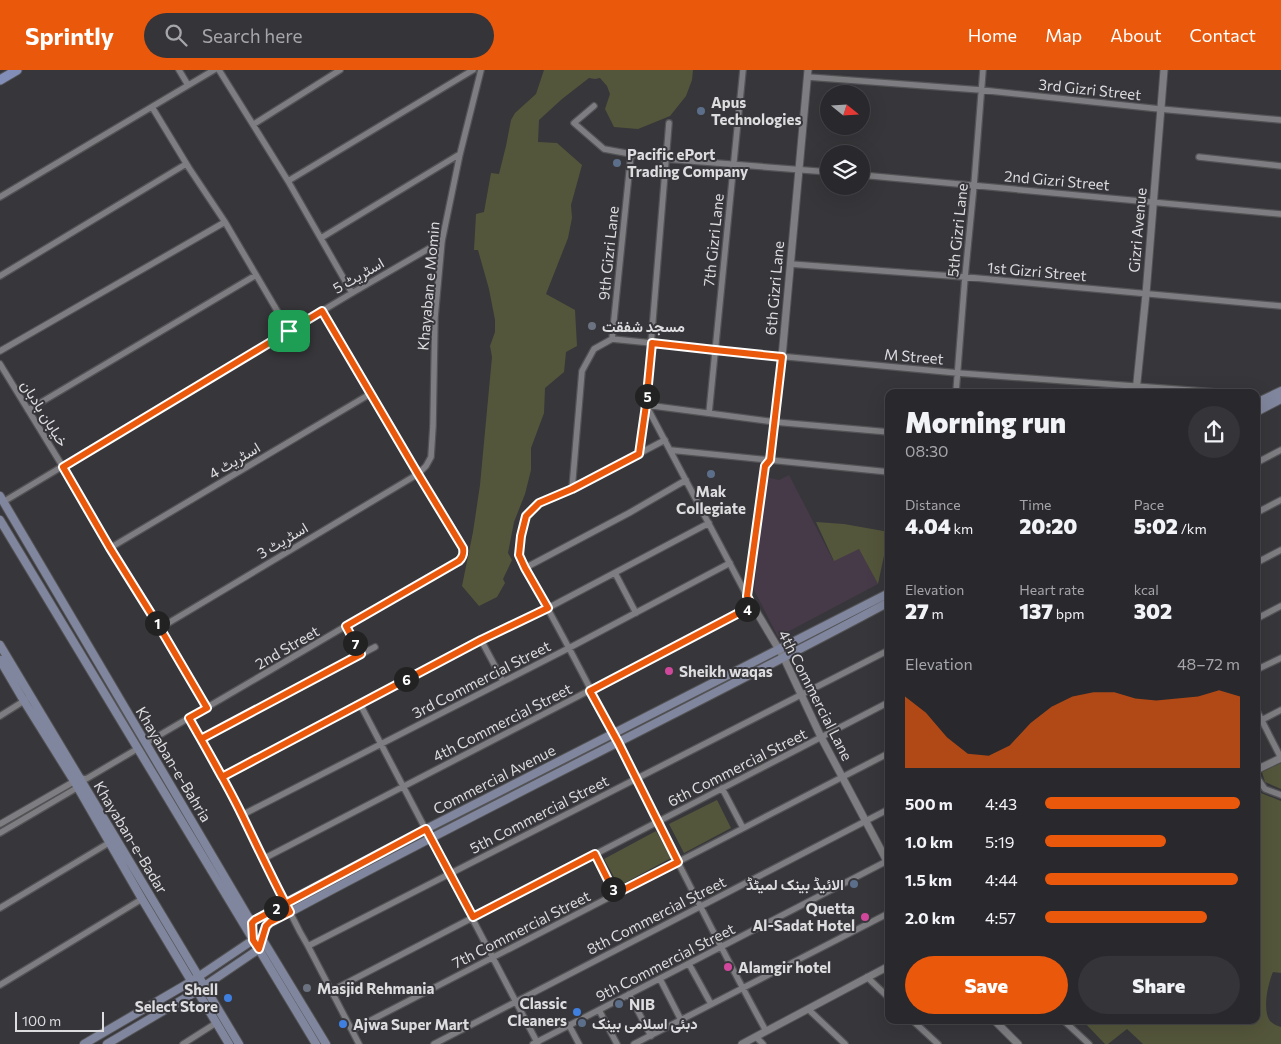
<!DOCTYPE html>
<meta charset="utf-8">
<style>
:root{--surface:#29282c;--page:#353438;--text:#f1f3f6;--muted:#a5a6a9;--line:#454448;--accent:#ea580c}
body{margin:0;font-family:Commissioner,Vazirmatn,sans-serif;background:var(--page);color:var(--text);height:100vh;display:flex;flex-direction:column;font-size:19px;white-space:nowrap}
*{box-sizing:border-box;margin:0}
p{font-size:16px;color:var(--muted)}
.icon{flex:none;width:28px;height:28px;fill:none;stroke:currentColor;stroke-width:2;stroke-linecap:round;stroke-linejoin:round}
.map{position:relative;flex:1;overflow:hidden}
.side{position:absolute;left:885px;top:319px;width:375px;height:635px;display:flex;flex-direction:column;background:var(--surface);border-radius:10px;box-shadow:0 5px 20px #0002,0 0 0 1px var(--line)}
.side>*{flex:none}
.needle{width:32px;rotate:108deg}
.fabs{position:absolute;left:820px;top:15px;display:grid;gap:10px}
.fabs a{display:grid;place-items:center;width:50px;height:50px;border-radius:50%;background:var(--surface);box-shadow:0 5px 20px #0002,0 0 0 1px var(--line);font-size:25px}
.scale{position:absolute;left:15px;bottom:12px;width:89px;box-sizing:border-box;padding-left:5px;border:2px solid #dddcdf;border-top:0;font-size:14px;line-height:18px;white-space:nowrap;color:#dddcdf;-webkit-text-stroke:4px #37363a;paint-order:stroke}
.pin{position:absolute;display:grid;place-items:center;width:42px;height:42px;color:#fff;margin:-21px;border-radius:10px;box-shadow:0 2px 8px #0006}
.km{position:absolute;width:25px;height:25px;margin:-12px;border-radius:50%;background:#222;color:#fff;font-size:14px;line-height:25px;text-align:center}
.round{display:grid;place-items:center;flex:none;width:52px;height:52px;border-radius:26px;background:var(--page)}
.headline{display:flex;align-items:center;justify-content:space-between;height:85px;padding:0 20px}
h1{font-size:28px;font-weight:800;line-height:38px}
.figures{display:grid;grid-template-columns:repeat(3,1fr);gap:8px;height:85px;padding:5px 20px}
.figures div{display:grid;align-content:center}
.figures b{font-size:21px;font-weight:800}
.figures small{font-size:14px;font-weight:400}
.figures p{font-size:14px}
.chart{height:140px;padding:10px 20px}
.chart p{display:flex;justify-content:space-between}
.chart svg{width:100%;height:90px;margin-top:5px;fill:var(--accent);opacity:.7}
.primary-button{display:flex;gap:10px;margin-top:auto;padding:10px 20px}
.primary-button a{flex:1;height:58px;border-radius:30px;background:var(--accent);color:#fff;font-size:20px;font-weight:800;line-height:58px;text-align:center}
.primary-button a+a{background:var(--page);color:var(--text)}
ul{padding:0 20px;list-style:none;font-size:16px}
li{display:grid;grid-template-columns:80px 60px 1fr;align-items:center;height:38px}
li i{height:12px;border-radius:6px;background:var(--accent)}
header{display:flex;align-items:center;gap:30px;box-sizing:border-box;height:70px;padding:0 25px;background:var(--accent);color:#fff}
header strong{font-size:24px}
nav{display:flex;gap:28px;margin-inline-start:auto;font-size:18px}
.search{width:350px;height:45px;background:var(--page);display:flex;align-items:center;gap:12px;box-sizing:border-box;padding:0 18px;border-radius:28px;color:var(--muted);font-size:19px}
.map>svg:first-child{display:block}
.education{fill:#463a49}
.green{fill:#54563b}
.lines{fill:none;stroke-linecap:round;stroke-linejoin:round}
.minor-casing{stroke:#535356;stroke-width:8}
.tertiary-casing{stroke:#535356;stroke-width:9}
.secondary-casing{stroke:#535356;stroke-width:10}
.primary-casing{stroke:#535356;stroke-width:11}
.minor{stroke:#7e7e82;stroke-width:5.5}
.tertiary{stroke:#7e7e82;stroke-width:7}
.secondary{stroke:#80869d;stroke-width:8}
.primary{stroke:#828eb8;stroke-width:9}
.route-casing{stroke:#fff;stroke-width:10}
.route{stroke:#ea580c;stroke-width:6}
.service-dot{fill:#5c6f8a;stroke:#37363a;stroke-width:2}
.worship-dot{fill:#6b7280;stroke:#37363a;stroke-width:2}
.hotel-dot{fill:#d1479c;stroke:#37363a;stroke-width:2}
.shop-dot{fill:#3f7fe0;stroke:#37363a;stroke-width:2}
.labels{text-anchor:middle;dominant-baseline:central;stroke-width:4;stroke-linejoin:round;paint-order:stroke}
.street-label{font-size:15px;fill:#dddcdf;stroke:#37363a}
.poi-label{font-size:15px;font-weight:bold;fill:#dddcdf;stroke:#37363a;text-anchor:start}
</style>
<header>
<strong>Sprintly</strong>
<div class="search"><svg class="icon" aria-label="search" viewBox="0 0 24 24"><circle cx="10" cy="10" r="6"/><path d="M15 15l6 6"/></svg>Search here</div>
<nav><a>Home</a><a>Map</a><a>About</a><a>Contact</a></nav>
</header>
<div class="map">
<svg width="1281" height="974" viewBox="0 0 1281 974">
<rect width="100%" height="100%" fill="#37363a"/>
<path class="education" d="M 789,405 L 833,490 L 859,479 L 878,514 L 778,567 L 754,520 L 766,407 L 779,410 Z"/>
<path class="green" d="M 544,0 L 693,0 L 692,10 L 686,26 L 670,46 L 638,59 L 614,57 L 605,39 L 610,24 L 607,16 L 600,8 L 595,9 L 589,8 L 562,29 L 539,50 L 538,72 L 557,73 L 582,95 L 571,135 L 572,148 L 568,168 L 546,224 L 575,240 L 577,276 L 566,282 L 564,302 L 545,318 L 544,343 L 531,378 L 531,400 L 525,424 L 514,452 L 508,483 L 512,490 L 503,509 L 505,513 L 497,527 L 479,536 L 462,516 L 473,462 L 480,415 L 492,287 L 490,276 L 495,262 L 495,250 L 489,219 L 478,180 L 474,180 L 476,144 L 484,142 L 491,103 L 499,104 L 506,76 L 511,50 L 515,43 L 536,24 Z
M 816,452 L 844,454 L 889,462 L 878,514 L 859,479 L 834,491 Z
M 1281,693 L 1281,719 L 1265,712 L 1262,702 Z
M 1256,721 L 1281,731 L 1281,903 L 1273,902 C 1268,913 1262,940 1270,951 C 1273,954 1277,956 1281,957 L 1281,974 L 1143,974 L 1127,959 L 1108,974 L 1105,974 L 1082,950 L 1256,950 Z
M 717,730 L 731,758 L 684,783 L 669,754 Z
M 656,761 L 671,788 L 619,816 L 604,789 Z"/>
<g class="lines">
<defs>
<path id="minor" d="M 179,0 L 188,15
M 219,0 L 288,111 L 352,223
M 808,7 L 981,20 L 1160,39 L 1281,50
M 594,36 L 574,53 L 604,79 L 631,84 L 666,89 L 829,102
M 152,37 L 189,98 L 225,152 L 289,261
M 254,54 L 340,0
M 1199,87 L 1281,96
M 861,105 L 1281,144
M 288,111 L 473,0
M 0,127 L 214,0
M 321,168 L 460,84
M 790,194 L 965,207 L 1281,236
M 0,206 L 186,94
M 612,269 L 652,273 L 715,280 L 958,303 L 1215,322
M 612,269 L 631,84
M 0,281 L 225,152
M 0,294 L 63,397 L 110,478 L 160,558 L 207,638
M 956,322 L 965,207 L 974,115 L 983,0
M 646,335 L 775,352 L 889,362
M 646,335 L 747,526
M 28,340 L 256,205
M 709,343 L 743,0
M 665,370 L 572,419 L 539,433 L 526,446 L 521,467 L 519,485 L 525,498 C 611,649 682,809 766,961
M 670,380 L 889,402
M 639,384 L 646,335 L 669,53
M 1256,393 L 1281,380
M 572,419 L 582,301 L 594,279 L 612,269
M 3,432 L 352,223 L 442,171
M 1256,443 L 1281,430
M 110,478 L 370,324
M 1256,493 L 1281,480
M 525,498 L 629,443 L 686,410
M 615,503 L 636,543
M 1256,549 L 1281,536
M 346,556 L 361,584
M 160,558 L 418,404 L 426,396 L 431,387 L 433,356 L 435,247 L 442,171 L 460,84 L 481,0
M 481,570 L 503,611
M 1256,600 L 1281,588
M 360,634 L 538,974
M 1256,639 L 1281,688
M 0,646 L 27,629
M 189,648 L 242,745 L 263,789 L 300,862 L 308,876 L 359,974
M 1256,653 L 1281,640
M 201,669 L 375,577
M 146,673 L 462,488 L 464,484 L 463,478 L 418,404 L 322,241
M 1256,706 L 1265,719 L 1281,725
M 222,707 L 481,570 L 548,538 L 709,453
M 722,718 L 743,758
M 242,745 L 569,578 L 730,493
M 0,754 L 80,708 L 86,709 L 137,679
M 0,763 L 80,716
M 595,784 L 615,824
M 263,789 L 753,536
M 0,838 L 112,771
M 308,876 L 889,580
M 689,894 L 711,934
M 867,907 L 889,928
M 660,909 L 681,950
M 0,915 L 142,829
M 331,921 L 889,632
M 629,924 L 651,966
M 808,939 L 845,974
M 599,940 L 617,974
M 912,950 L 938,974
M 1063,950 L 1089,974
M 569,955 L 579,974
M 352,960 L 889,683
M 756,967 L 763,974
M 183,974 L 216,953
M 434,974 L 889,739
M 533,974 L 889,790
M 634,974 L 889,843"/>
<path id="tertiary" d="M 808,0 L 782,287 L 770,390 L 765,396 L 747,526 L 784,588 L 821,667 L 889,795
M 1136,322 L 1146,224 L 1164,0
M 1256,700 L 1281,688
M 994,950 L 1018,974
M 742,974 L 889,896"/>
<path id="secondary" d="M 1256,333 L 1281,321
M 1256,342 L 1281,329
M 0,426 L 253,855
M 0,450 L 316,974
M 0,575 L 239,974
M 0,590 L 24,631 L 74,711 L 142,829 L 229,974
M 261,867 L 326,974
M 84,974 L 192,911 L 250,872 L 253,869 L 252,853 L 254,851 L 285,833 L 426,759 L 889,523
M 107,974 L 197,921 L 259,879 C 263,870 261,859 270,853 C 474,742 684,642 889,532"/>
<path id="primary" d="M 0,10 L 17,0"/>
</defs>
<use href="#minor" class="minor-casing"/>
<use href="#tertiary" class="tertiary-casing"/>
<use href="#secondary" class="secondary-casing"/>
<use href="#primary" class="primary-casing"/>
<use href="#minor" class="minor"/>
<use href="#tertiary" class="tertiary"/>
<use href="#secondary" class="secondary"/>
<use href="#primary" class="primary"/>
</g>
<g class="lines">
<defs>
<path id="route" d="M 289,261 L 63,397 L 110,478 L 160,558 L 207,638 L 189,648 C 207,680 226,712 242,745 C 258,778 273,810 290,842 L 270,852 L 266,856 L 259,879 L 253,870 L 252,853 L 255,850 L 426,759 L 473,847 L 595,784 L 615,824 L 678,792 L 618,672 L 590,621 L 752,536 L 747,526 L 765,396 L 770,390 L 782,287 L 715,280 L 652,273 L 646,335 L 639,384 L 572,419 L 539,433 L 526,446 L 521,466 L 519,485 L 525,498 L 548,538 L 481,570 L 222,707 L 201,669 L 361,584 L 346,556 L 459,491 C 463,487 464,484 463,478 L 418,404 L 322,241 L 289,261"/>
</defs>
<use href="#route" class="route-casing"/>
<use href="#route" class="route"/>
</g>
<g class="service-dot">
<circle cx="701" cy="41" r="5"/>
<circle cx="617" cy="93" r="5"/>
<circle cx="711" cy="404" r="5"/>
<circle cx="854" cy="814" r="5"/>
<circle cx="619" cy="934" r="5"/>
<circle cx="582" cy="953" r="5"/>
</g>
<g class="worship-dot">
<circle cx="592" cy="256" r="5"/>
<circle cx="307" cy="918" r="5"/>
</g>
<g class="hotel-dot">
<circle cx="669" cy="601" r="5"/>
<circle cx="865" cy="847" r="5"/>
<circle cx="728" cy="897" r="5"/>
</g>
<g class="shop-dot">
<circle cx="228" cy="928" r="5"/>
<circle cx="577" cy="942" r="5"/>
<circle cx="343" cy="954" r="5"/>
</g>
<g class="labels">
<g class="street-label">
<text transform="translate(1090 19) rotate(6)">3rd Gizri Street</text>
<text transform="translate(1057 110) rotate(5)">2nd Gizri Street</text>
<text transform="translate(957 160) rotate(-84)">5th Gizri Lane</text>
<text transform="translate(1137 160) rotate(-85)">Gizri Avenue</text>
<text transform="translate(713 170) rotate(-84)">7th Gizri Lane</text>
<text transform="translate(608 183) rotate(-84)">9th Gizri Lane</text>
<text transform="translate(1037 201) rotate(5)">1st Gizri Street</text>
<text transform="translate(358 205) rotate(-30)">اسٹریٹ 5</text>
<text transform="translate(428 216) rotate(-85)">Khayaban e Momin</text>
<text transform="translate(774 218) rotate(-85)">6th Gizri Lane</text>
<text transform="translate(914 286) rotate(5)">M Street</text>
<text transform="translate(45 343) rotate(58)">خیابان بادبان</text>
<text transform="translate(234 390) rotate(-31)">اسٹریٹ 4</text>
<text transform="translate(282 470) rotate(-31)">اسٹریٹ 3</text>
<text transform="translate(287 577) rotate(-30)">2nd Street</text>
<text transform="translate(481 609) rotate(-27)">3rd Commercial Street</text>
<text transform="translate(816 625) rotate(63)">4th Commercial Lane</text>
<text transform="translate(502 652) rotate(-27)">4th Commercial Street</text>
<text transform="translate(174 694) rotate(59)">Khayaban-e-Bahria</text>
<text transform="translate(737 697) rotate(-27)">6th Commercial Street</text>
<text transform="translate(494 709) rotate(-27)">Commercial Avenue</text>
<text transform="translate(539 744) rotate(-27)">5th Commercial Street</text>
<text transform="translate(131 767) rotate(59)">Khayaban-e-Badar</text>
<text transform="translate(656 845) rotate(-27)">8th Commercial Street</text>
<text transform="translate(521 859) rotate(-27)">7th Commercial Street</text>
<text transform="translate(665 892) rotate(-27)">9th Commercial Street</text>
</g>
<g class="poi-label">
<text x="711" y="32">Apus<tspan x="711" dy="17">Technologies</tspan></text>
<text x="627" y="84">Pacific ePort<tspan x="627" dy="17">Trading Company</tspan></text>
<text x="602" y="256">مسجد شفقت</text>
<text x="711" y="421" text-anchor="middle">Mak<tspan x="711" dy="17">Collegiate</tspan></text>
<text x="679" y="601">Sheikh waqas</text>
<text x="844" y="814" text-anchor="end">الائیڈ بینک لمیٹڈ</text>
<text x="855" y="838" text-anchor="end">Quetta<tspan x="855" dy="17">Al-Sadat Hotel</tspan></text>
<text x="738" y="897">Alamgir hotel</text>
<text x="317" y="918">Masjid Rehmania</text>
<text x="218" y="919" text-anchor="end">Shell<tspan x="218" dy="17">Select Store</tspan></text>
<text x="567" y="933" text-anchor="end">Classic<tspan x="567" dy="17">Cleaners</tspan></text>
<text x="629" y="934">NIB</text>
<text x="592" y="953">دبئی اسلامی بینک</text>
<text x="353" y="954">Ajwa Super Mart</text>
</g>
</g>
</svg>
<div class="fabs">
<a><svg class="needle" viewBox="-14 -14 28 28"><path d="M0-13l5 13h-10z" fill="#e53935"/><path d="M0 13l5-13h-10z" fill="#a5a6a9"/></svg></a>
<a><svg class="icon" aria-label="layers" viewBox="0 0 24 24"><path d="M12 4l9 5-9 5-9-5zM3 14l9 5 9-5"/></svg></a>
</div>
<div class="scale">100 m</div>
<div class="pin" style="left:289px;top:261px;background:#1e9e55"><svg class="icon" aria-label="arrive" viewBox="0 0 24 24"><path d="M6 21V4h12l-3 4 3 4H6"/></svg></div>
<b class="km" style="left:157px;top:553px">1</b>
<b class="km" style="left:276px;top:838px">2</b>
<b class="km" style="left:613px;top:819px">3</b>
<b class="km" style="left:747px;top:539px">4</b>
<b class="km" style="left:647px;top:326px">5</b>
<b class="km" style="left:406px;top:609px">6</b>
<b class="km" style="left:355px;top:573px">7</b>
<section class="side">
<div class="headline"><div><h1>Morning run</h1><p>08:30</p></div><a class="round"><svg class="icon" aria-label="share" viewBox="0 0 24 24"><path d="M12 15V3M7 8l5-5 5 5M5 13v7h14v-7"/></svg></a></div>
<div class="figures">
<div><p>Distance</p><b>4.04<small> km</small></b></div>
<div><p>Time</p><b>20:20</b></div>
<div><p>Pace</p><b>5:02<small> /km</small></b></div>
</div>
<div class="figures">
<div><p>Elevation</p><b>27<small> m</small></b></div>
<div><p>Heart rate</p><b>137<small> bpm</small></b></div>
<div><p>kcal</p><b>302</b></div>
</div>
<div class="chart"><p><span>Elevation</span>48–72 m</p>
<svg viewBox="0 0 160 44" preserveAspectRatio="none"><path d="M0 44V9L10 17L20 29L30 37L40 38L50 33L60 22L70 14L80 9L90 7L100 7L110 10L120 11L130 10L140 9L150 6L160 9V44z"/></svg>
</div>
<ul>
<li><b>500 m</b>4:43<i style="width:100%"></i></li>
<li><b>1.0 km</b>5:19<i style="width:62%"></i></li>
<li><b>1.5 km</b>4:44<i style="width:99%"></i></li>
<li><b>2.0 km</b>4:57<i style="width:83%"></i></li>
</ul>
<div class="primary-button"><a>Save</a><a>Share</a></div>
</section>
</div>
